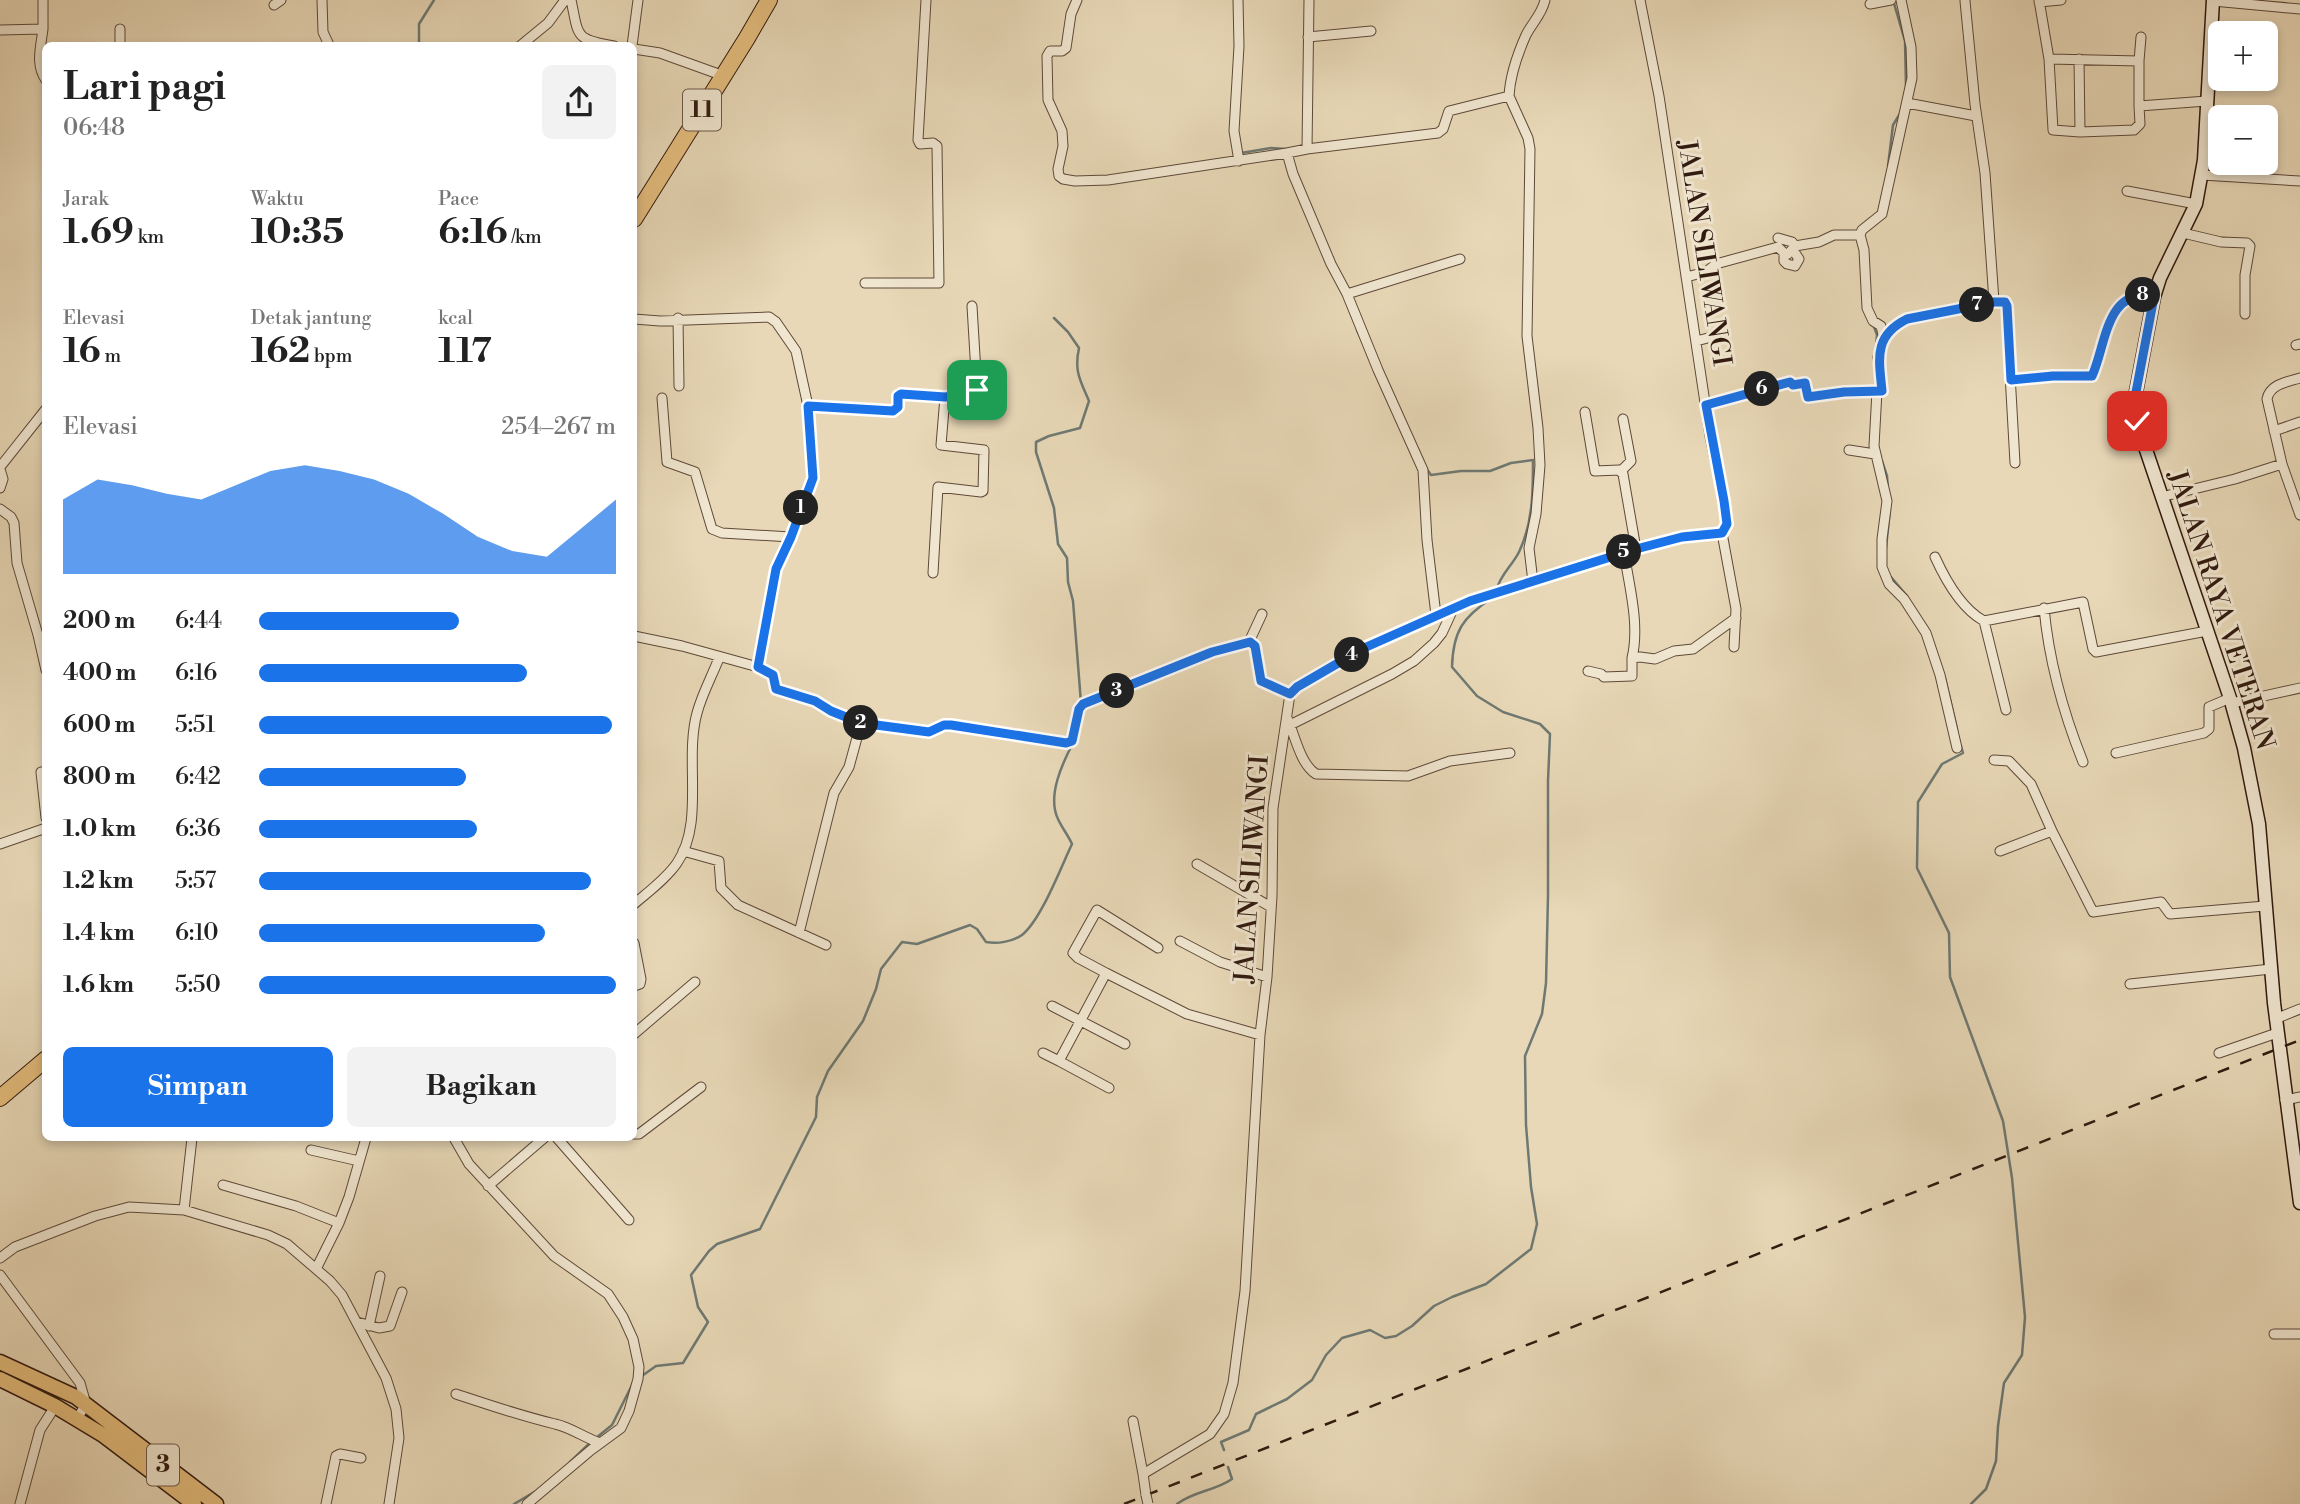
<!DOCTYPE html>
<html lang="id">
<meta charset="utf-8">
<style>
:root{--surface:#fff;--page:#f2f2f2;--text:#222;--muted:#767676;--accent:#1a73e8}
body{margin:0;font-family:"Libre Bodoni",serif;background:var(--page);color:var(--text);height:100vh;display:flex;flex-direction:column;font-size:26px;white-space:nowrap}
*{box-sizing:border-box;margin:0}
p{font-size:23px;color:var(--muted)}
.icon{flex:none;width:38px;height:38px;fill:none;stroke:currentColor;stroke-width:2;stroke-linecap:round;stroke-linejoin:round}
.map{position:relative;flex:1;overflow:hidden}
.drawer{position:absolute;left:42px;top:42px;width:595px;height:1099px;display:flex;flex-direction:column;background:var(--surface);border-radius:10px;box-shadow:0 4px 10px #0003}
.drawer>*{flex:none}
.tools{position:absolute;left:2208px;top:21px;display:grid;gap:14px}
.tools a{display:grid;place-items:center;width:70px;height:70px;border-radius:10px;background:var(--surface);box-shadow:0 4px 10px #0003;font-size:35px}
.pin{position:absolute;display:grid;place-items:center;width:60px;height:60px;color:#fff;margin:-30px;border-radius:14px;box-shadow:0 4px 10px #0006}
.km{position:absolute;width:35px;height:35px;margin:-18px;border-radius:50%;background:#222;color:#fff;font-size:19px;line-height:35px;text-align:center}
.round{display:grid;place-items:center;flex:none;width:74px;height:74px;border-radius:10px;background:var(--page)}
.overview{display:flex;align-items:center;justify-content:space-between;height:119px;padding:0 21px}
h1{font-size:38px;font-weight:700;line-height:52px}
.figures{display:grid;grid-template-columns:repeat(3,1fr);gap:10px;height:119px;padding:7px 21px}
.figures div{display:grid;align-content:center}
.figures b{font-size:35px;font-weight:700}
.figures small{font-size:19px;font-weight:400}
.figures p{font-size:19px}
.chart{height:196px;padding:14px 21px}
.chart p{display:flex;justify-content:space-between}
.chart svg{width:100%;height:126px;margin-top:7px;fill:var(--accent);opacity:.7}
.cta{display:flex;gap:14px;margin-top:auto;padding:14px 21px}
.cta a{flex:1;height:80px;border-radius:10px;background:var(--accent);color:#fff;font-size:28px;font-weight:700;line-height:80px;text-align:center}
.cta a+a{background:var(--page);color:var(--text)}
ul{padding:0 21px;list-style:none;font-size:23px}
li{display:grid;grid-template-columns:112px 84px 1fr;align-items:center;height:52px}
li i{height:18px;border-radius:9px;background:var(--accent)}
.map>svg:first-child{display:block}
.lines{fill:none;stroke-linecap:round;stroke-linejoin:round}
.stream{stroke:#6e7973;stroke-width:2.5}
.street-casing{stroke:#5e4939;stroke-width:11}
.secondary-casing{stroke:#30190f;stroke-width:15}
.primary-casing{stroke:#30190f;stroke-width:17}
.highway-casing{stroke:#30190f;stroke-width:18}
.street{stroke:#f0e6d0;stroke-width:9}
.secondary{stroke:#f0e6d0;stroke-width:12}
.primary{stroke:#e4bc7c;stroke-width:14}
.highway{stroke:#e4bc7c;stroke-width:16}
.rail{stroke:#30190f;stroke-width:2.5;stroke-dasharray:12 12;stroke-linecap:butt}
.street-bridge-casing{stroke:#5e4939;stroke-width:11;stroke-linecap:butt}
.street-bridge{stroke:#f0e6d0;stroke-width:9}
.route-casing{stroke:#fff;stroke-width:14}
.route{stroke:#1a73e8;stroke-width:9}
.labels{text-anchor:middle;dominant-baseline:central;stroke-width:6;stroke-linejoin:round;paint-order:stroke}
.shield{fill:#f0e6d0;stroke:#6a5649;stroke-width:2}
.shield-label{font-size:24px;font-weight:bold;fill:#30190f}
.street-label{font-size:26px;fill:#30190f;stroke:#f0e6d0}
</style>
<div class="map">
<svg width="2300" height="1504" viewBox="0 0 2300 1504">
<rect width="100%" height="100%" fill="#e8d8b7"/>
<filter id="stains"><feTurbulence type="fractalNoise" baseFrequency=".00286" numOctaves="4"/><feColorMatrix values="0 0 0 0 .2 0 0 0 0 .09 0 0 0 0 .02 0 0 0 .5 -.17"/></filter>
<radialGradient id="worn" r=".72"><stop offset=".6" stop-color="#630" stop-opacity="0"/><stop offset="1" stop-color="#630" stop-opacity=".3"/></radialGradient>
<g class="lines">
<path class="stream" d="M 1893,0 L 1905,41 L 1906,86
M 419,46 L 419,24 L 434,0
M 1241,153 L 1271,148 L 1286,149
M 1888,166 L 1893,125 L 1901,112
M 1054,318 L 1068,332 L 1079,348 C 1074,371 1080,380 1089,401 L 1080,428 L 1049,436 L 1036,442 L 1036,452 L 1054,508 L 1058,544 L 1067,558 L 1068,582 L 1073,601 L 1081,703
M 1873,324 L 1877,335 L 1875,355
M 1357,330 L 1363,343
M 1882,461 L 1887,476 L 1888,489
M 1426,468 L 1431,475 L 1461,471 L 1490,471 L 1511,463 L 1533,460 C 1533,491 1533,523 1519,552 C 1512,566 1500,575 1497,589
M 1886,548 L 1890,509
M 1891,577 L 1907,596
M 1945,678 L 1957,729
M 1961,746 L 1963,753 L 1942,764 L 1918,802 L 1917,868 L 1949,933 L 1950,977 L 2003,1121 L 2012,1178 L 2025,1317 L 2022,1355 L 2004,1383 L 1998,1426 L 1996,1461 L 1986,1489 L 1971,1504
M 639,1378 L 656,1366 L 683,1363 L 708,1322 L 698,1307 L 691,1275 L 709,1251 L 717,1244 L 760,1229 L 816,1117 L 817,1097 L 828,1071 L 863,1021 L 876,989 L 881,969 L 902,942 L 917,944 L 970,925 L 977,929 L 986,942 C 997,944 1012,942 1022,935 C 1041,920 1061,867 1072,844 C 1068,835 1062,828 1058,819 C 1047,796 1062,764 1073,743
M 596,1438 L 612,1425 L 634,1381
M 1224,1450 L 1221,1442 L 1249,1430 L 1256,1414 L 1287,1399 L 1312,1380 L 1326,1355 L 1342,1338 L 1370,1330 L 1385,1338 L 1396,1336 L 1412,1326 L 1434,1306 L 1452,1297 L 1486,1284 L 1531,1249 L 1537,1224 L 1531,1187 L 1526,1125 L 1525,1056 L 1542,1014 L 1546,983 L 1548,896 L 1548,781 L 1550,734 L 1540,724 L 1503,712 L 1477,696 L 1452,667 C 1453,631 1463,617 1492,598
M 570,1462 L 591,1442
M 514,1504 L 536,1491
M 1177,1504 C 1194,1491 1215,1491 1232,1479 L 1228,1467"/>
<defs>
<path id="street" d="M 43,0 C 43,10 43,20 43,29 C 41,46 35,65 46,80
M 322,0 L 323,32 L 329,45
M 571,0 C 579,37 574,39 614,46
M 1077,0 L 1071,14 L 1066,48 L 1062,51 L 1050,51 L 1047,56 L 1048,100 L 1062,131 L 1063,146 L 1058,169 L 1059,176 L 1063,179 L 1075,181 L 1108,180 L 1287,153
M 1238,0 L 1239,46 L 1234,131 L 1239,161
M 1309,0 L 1307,149 L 1287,153 L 1293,174 L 1331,264 L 1347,294 L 1378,370 L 1423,470 L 1427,540 L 1436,615
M 2039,0 L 2049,59 L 2053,130 L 2080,132
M 1965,1 L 1975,104 L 1985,173 L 1994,301
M 2213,1 L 2300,9
M 2039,2 L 2061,0
M 1870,4 L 1891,0
M 274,5 L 281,0
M 120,29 L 120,46
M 0,30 L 43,29
M 1308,37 L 1371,31
M 520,46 L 548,23 L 565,0
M 632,46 L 638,0
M 634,49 L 660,53 L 724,76
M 2049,59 L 2139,61 L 2139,106
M 2079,59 L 2080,132 L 2134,130 L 2140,124 L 2139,106 L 2207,101
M 2139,61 L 2141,37
M 1509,96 L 1528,138 L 1530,149 L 1527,336 L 1538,428 L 1540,465 L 1536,514 L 1529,548 L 1533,582
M 1907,103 L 1976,116
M 1307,149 L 1438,133 L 1443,129 L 1449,111 L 1509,96 C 1510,77 1518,53 1526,35 C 1532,23 1542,14 1545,0
M 2202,175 L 2300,181
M 2127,191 L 2196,204
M 2183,233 L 2221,242 L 2247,243 L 2250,246 L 2245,275 L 2245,314
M 1860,235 L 1864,250 L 1867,308 L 1873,321 L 1881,326 L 1884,339 L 1897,324 L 1907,319 L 1994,301 L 2006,303 L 2015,463
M 1860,235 L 1862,230 L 1882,214 L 1912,78 L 1911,47 L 1901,0
M 1778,238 L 1792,242 L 1795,246
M 1784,253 L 1784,261 L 1787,264 L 1795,266 L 1799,259 L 1793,250
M 1686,277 L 1706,272 L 1716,264 L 1778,247 L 1784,253 L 1788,254 L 1795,246 L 1819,242 L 1834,235 L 1860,235
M 865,283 L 939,283 L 937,146 L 933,143 L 920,144 L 918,140 L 926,0
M 1347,294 L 1460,259
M 678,318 L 679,386
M 634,319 L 660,321 L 769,317 L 776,322 L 796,351 L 808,406 L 813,478 L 791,537 L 776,569 L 758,667
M 1696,341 L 1720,335
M 2296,345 L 2300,344
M 2300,378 C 2287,382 2270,384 2267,399 L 2282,464 L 2300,515
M 2011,380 L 2053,376 L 2092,376 C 2107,346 2105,286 2154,297
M 1877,391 L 1874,446 L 1887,501 L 1882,539 L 1882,567 L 1889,584 L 1904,599 L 1926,633 L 1940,675 L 1957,748
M 662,398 L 667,462 L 695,472 L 712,529 L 722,533 L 791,537
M 1706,405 L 1790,382 L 1793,385 L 1805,383 L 1808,397 L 1844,392 L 1882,391 L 1878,357 L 1884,339
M 808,406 L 893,411 L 898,407 L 898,396 L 901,394 L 945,397 L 975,393 L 977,390 L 972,306
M 1585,412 L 1595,471 L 1619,470 L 1623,474 L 1636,549
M 2274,431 L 2300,422
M 1849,450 L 1875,454
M 0,467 L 46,409
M 0,469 L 3,479 L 0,488
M 1621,471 L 1631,461 L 1623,419
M 2161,497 L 2235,479 L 2282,464
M 0,509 L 11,517 L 14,523 L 17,563 L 38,635 L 46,670
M 1722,533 L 1736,609 L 1734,647
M 1624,552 C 1629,586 1640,624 1632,658
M 1935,557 C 1945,579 1962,609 1984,621 L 2083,602 L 2093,649 L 2096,652 L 2207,631
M 933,573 L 938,487 L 981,492 L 983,491 L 984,450 L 941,445 L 945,397
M 2044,608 C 2049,662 2063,712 2083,762
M 1984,621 L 2006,710
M 634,636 L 682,646 L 758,667 L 773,675 L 776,689 L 815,701 L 831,711 L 861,723 L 929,732 L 944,725 L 951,725 L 1069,743 C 1078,732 1075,716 1083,704 L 1212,652 L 1249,642 L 1255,646 L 1261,681 L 1290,694
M 1249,642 L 1262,614
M 1588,671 L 1601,674 L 1604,677 L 1632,676 L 1632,658 L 1640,657 L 1655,659 L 1674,651 L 1693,649 L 1736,618
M 2232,703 L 2300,688
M 1287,718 C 1295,735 1300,764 1316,774 L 1408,776 L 1450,761 L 1510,753
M 1290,725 L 1392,674 L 1414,661 L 1434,643 L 1442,633 L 1454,607
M 2116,753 L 2204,733 L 2209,729 L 2209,707 L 2230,698
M 1994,760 L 2009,761 L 2031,784 L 2052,831 L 2093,912 L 2161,902 L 2170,914 L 2265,906
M 41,772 L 46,818
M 0,844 L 46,828
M 683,851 L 719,861 L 721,888 L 738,905 L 826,945
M 2000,851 L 2052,831
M 1197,864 L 1271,907
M 634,904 C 648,892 666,879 677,863 C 705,822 684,760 697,713 C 702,694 712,676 719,658
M 799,933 L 834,793 L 849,767 L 861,723
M 1180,941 L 1220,962 L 1267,977
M 1106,973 L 1078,958 L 1073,953 L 1097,910 L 1158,948
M 2130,984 L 2271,969
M 634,986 L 640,984 L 641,979 L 634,943
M 1052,1006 L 1125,1044
M 2275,1019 L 2300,1009
M 634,1034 L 695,982
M 1043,1053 L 1059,1061
M 2219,1053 L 2277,1033
M 1109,1088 L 1059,1061 L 1106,973 L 1187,1014 L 1260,1035
M 2285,1100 L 2300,1097
M 634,1134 L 639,1134 L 701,1087
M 454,1138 L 469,1164 L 554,1256 L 608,1294 L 623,1317 L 633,1339 L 639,1367 L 638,1379 L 629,1411 L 621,1428 L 591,1450 L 527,1504
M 557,1138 L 629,1220
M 311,1150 L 359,1161
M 223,1185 L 296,1206 L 339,1223
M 488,1186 L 544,1138
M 184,1210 L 192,1138
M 0,1258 L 15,1247 L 95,1216 L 129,1207 L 184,1210 L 268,1235 L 287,1244 L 330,1281 L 342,1295 L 386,1378 L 396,1409 L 399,1438 L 389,1504
M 316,1269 L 339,1223 L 349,1197 L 366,1138
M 0,1275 L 80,1383 L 86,1404 L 77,1419
M 357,1322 L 379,1328 L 390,1326 L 402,1292
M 369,1326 L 380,1276
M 2274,1334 L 2300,1334
M 456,1394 C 489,1405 521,1416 555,1424 C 570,1427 585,1438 600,1443
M 1133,1421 L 1143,1474
M 1146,1495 L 1143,1474 L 1210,1434 L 1224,1414 L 1233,1383 L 1245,1291 L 1260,1035 L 1267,977 L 1272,896 L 1273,808 L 1290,694 L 1297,687 L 1364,648 L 1470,601 L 1636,549 L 1682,537 L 1722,533 L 1727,524 L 1724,501 L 1710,436 L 1659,96 L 1640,0
M 20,1504 L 40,1430 L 56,1405
M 326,1504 L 336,1456 L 340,1454 L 361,1458"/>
<path id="secondary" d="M 2213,0 L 2204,160 L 2196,204 L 2160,278 L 2154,297 L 2136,392 L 2136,405 L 2141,435 L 2230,698 L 2244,748 L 2259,824 L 2274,1003 L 2300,1203"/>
<path id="primary" d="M 0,1362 L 76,1397 L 216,1504
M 0,1379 L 55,1406 L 103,1435 L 194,1504"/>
<path id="highway" d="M 634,219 L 747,38 L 769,0
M 0,1098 L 46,1059"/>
</defs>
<use href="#street" class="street-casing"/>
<use href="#secondary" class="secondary-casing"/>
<use href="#primary" class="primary-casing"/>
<use href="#highway" class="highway-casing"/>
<use href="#street" class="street"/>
<use href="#secondary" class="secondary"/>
<use href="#primary" class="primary"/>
<use href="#highway" class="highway"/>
<path class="rail" d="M 1124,1504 L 2300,1040"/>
<defs>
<path id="street-bridge" d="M 1146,1495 L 1148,1504"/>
</defs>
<use href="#street-bridge" class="street-bridge-casing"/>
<use href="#street-bridge" class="street-bridge"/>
</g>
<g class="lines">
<defs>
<path id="route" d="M 977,390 L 975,393 L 945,397 L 901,394 L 898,396 L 898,407 L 893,411 L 808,406 L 813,478 L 791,537 L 776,569 L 758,667 L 773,675 L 776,689 L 815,701 L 831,711 L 861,723 L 929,732 L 944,725 L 951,725 L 1066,743 L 1072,741 L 1079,709 L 1083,704 L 1212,652 L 1250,642 L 1255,646 L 1261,681 L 1290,694 L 1297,687 L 1364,648 L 1470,601 L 1636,549 L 1682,537 L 1722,533 L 1727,524 L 1724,501 L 1706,405 L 1790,382 L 1793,385 L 1805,383 L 1808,397 L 1844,392 L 1882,391 C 1879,359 1873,336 1907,319 L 1994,302 L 2005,302 L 2007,306 L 2011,380 L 2053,376 L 2092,376 C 2106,346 2106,286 2154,297 L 2136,392 L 2137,421"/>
</defs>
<use href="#route" class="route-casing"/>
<use href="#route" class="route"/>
</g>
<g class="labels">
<g class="shield">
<rect x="683" y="89.5" width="38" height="41" rx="5"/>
<rect x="147" y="1444.5" width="32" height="41" rx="5"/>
</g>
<g class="shield-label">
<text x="702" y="110">11</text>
<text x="163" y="1465">3</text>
</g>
<g class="street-label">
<text transform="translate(1704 253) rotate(81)">JALAN SILIWANGI</text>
<text transform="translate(2221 610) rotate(72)">JALAN RAYA VETERAN</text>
<text transform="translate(1252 869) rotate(-86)">JALAN SILIWANGI</text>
</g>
</g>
<rect width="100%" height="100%" filter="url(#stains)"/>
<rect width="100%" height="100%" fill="url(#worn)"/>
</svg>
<div class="tools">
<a>+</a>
<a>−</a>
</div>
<div class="pin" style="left:977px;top:390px;background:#1e9e55"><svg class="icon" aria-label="arrive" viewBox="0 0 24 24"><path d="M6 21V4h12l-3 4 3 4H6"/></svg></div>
<div class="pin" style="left:2137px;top:421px;background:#d93025"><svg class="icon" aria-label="check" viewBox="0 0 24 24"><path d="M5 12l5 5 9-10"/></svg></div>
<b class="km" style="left:801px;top:508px">1</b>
<b class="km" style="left:861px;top:723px">2</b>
<b class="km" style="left:1117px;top:691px">3</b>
<b class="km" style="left:1352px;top:655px">4</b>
<b class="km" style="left:1624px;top:552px">5</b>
<b class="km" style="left:1762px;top:389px">6</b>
<b class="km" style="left:1977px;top:305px">7</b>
<b class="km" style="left:2143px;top:295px">8</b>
<section class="drawer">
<div class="overview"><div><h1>Lari pagi</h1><p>06:48</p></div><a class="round"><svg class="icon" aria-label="share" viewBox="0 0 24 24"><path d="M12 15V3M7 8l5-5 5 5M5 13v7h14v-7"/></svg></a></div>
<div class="figures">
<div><p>Jarak</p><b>1.69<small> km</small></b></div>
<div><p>Waktu</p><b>10:35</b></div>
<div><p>Pace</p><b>6:16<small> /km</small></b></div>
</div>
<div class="figures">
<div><p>Elevasi</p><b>16<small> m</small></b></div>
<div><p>Detak jantung</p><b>162<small> bpm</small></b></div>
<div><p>kcal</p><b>117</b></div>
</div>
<div class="chart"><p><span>Elevasi</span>254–267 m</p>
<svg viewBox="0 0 160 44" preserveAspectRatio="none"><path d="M0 44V18L10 11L20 13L30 16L40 18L50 13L60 8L70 6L80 8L90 11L100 16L110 23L120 31L130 36L140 38L150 28L160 18V44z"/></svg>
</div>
<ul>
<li><b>200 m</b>6:44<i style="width:56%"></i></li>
<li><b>400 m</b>6:16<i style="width:75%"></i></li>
<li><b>600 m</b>5:51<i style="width:99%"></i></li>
<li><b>800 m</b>6:42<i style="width:58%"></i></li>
<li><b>1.0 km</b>6:36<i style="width:61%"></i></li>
<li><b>1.2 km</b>5:57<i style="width:93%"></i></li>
<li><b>1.4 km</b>6:10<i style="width:80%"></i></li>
<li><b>1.6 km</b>5:50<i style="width:100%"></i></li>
</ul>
<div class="cta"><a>Simpan</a><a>Bagikan</a></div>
</section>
</div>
